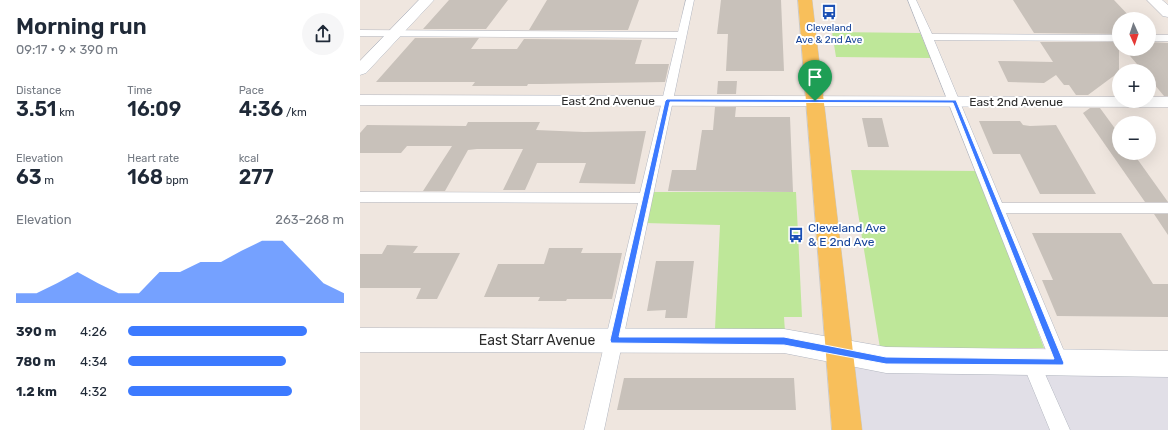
<!DOCTYPE html>
<meta charset="utf-8">
<style>
:root{--surface:#fff;--page:#f6f6f7;--text:#1f2937;--muted:#747a83;--accent:#3c7aff}
body{margin:0;font-family:Rubik,sans-serif;background:var(--page);color:var(--text);height:100vh;display:flex;flex-direction:column;font-size:15px;white-space:nowrap}
*{box-sizing:border-box;margin:0}
p{font-size:13px;color:var(--muted)}
.icon{flex:none;width:22px;height:22px;fill:none;stroke:currentColor;stroke-width:2;stroke-linecap:round;stroke-linejoin:round}
.map{position:relative;flex:1;overflow:hidden}
.sheet{display:flex;flex-direction:column;background:var(--surface);width:360px}
.sheet>*{flex:none}
.needle{width:26px;rotate:177deg}
.buttons{position:absolute;left:752px;top:12px;display:grid;gap:8px}
.buttons a{display:grid;place-items:center;width:44px;height:44px;border-radius:50%;background:var(--surface);box-shadow:0 4px 16px #0002;font-size:20px}
.pin{position:absolute;display:grid;place-items:center;width:34px;height:34px;color:#fff;margin:-41px -17px;border-radius:50% 50% 50% 0;rotate:-45deg;box-shadow:0 0 4px #0007}
.pin .icon{rotate:45deg}
.round{display:grid;place-items:center;flex:none;width:42px;height:42px;border-radius:21px;background:var(--page)}
.headline{display:flex;align-items:center;justify-content:space-between;height:68px;padding:0 16px}
h1{font-size:22px;font-weight:600;line-height:30px}
.figures{display:grid;grid-template-columns:repeat(3,1fr);gap:6px;height:68px;padding:4px 16px}
.figures div{display:grid;align-content:center}
.figures b{font-size:20px;font-weight:600}
.figures small{font-size:11px;font-weight:400}
.figures p{font-size:11px}
.chart{height:112px;padding:8px 16px}
.chart p{display:flex;justify-content:space-between}
.chart svg{width:100%;height:72px;margin-top:4px;fill:var(--accent);opacity:.7}
ul{padding:0 16px;list-style:none;font-size:13px}
li{display:grid;grid-template-columns:64px 48px 1fr;align-items:center;height:30px}
li i{height:10px;border-radius:5px;background:var(--accent)}
main{display:flex;flex:1;min-height:0}
.map>svg:first-child{display:block}
.industrial{fill:#e1dfe7}
.green{fill:#bee799}
.building{fill:#c8c1ba}
.lines{fill:none;stroke-linecap:round;stroke-linejoin:round}
.lane-casing{stroke:#b3b7c1;stroke-width:1}
.street-casing{stroke:#b3b7c1;stroke-width:1}
.secondary-casing{stroke:#b3b7c1;stroke-width:1}
.primary-casing{stroke:#c8c8c8;stroke-width:1}
.lane{fill:#fff;fill-rule:evenodd}
.street{fill:#fff;fill-rule:evenodd}
.secondary{fill:#fff;fill-rule:evenodd}
.primary{fill:#f8bf5b;fill-rule:evenodd}
.route{fill:#3c7aff;stroke:#fff;fill-rule:evenodd}
.labels{text-anchor:middle;dominant-baseline:central;stroke-width:4;stroke-linejoin:round;paint-order:stroke}
.far-transit-label{font-size:10px;fill:#164399;stroke:#fff}
.street-label{font-size:12px;fill:#2d2d2d;stroke:#fff}
.transit-label{font-size:12px;fill:#164399;stroke:#fff;text-anchor:start}
.near-street-label{font-size:14px;fill:#2d2d2d;stroke:#fff}
</style>
<main>
<section class="sheet">
<div class="headline"><div><h1>Morning run</h1><p>09:17 · 9 × 390 m</p></div><a class="round"><svg class="icon" aria-label="share" viewBox="0 0 24 24"><path d="M12 15V3M7 8l5-5 5 5M5 13v7h14v-7"/></svg></a></div>
<div class="figures">
<div><p>Distance</p><b>3.51<small> km</small></b></div>
<div><p>Time</p><b>16:09</b></div>
<div><p>Pace</p><b>4:36<small> /km</small></b></div>
</div>
<div class="figures">
<div><p>Elevation</p><b>63<small> m</small></b></div>
<div><p>Heart rate</p><b>168<small> bpm</small></b></div>
<div><p>kcal</p><b>277</b></div>
</div>
<div class="chart"><p><span>Elevation</span>263–268 m</p>
<svg viewBox="0 0 160 44" preserveAspectRatio="none"><path d="M0 44V38L10 38L20 32L30 25L40 32L50 38L60 38L70 25L80 25L90 19L100 19L110 12L120 6L130 6L140 19L150 32L160 38V44z"/></svg>
</div>
<ul>
<li><b>390 m</b>4:26<i style="width:83%"></i></li>
<li><b>780 m</b>4:34<i style="width:73%"></i></li>
<li><b>1.2 km</b>4:32<i style="width:76%"></i></li>
</ul>
</section>
<div class="map">
<svg width="808" height="430" viewBox="0 0 808 430">
<rect width="100%" height="100%" fill="#efe6df"/>
<path class="industrial" d="M 480,360 L 808,364 L 808,430 L 487,430 Z"/>
<path class="green" d="M 472,32 L 560,33 L 571,58 L 476,57 Z
M 491,170 L 618,171 L 684,348 L 520,348 Z
M 291,192 L 436,192 L 442,317 L 424,317 L 425,332 L 355,329 L 360,225 L 285,223 Z"/>
<path class="building" d="M 89,0 L 148,0 L 126,29 L 63,29 Z
M 187,0 L 279,0 L 268,30 L 169,30 Z
M 361,0 L 421,0 L 424,71 L 366,71 L 368,34 L 357,34 Z
M 653,0 L 754,0 L 772,19 L 759,19 L 759,34 L 674,33 Z
M 55,38 L 119,38 L 111,49 L 157,49 L 164,39 L 282,40 L 275,64 L 309,64 L 305,82 L 182,84 L 168,84 L 167,86 L 112,86 L 115,82 L 16,82 Z
M 680,42 L 759,42 L 759,72 L 728,95 L 716,95 L 709,85 L 704,85 L 696,75 L 684,83 L 648,82 L 638,61 L 693,62 Z
M 789,42 L 808,43 L 808,96 L 804,96 L 789,78 L 789,71 L 783,71 L 764,49 L 789,49 Z
M 358,81 L 377,81 L 376,94 L 357,94 Z
M 355,107 L 376,107 L 375,117 L 430,117 L 433,192 L 308,191 L 312,170 L 336,170 L 342,130 L 353,130 Z
M 730,108 L 740,108 L 759,134 L 759,153 L 773,153 L 808,202 L 785,202 L 723,113 Z
M 502,118 L 522,118 L 529,147 L 508,147 Z
M 619,121 L 660,121 L 663,125 L 670,126 L 696,125 L 736,194 L 680,194 L 660,154 L 633,154 Z
M 108,122 L 180,122 L 176,130 L 224,132 L 286,131 L 275,184 L 219,183 L 226,163 L 177,163 L 165,190 L 143,190 L 163,149 L 117,149 L 108,150 L 85,191 L 63,191 L 92,146 L 47,146 L 41,153 L 0,153 L 0,133 L 7,125 L 106,126 Z
M 794,214 L 808,214 L 808,235 Z
M 672,233 L 761,233 L 793,284 L 808,284 L 808,317 L 697,316 L 682,280 L 693,280 Z
M 27,245 L 58,246 L 53,253 L 100,253 L 77,299 L 56,299 L 61,288 L 0,288 L 0,254 L 22,254 Z
M 189,248 L 223,248 L 221,253 L 262,253 L 252,299 L 207,299 L 206,301 L 178,301 L 180,297 L 124,297 L 138,264 L 184,264 Z
M 296,261 L 334,261 L 327,318 L 305,318 L 306,310 L 287,311 Z
M 264,378 L 434,378 L 436,410 L 257,410 Z"/>
<g class="lines">
<defs>
<path id="lane" d="M 326,0 L 334,0 L 244,430 L 224,430 L 278,203 L 0,202 L 0,192 L 280,193 L 317,38 L 0,36 L 0,30 L 318,32 Z
M 548,0 L 556,0 L 572,34 L 759,35 L 759,41 L 574,40 L 642,203 L 808,203 L 808,213 L 646,213 L 709,363 L 706,369 L 700,371 L 694,369 L 691,363 Z
M 789,35 L 808,35 L 808,41 L 789,41 Z
M 671,354 L 677,356 L 710,430 L 690,430 L 662,362 L 665,356 Z"/>
<path id="street" d="M 59,0 L 74,0 L 6,73 L 0,75 L 0,61 Z
M 787,0 L 802,0 L 808,5 L 808,17 L 803,16 Z
M 0,328 L 424,329 L 526,347 L 808,351 L 808,377 L 526,373 L 424,353 L 0,352 Z"/>
<path id="secondary" d="M 0,95 L 759,97 L 759,101 L 789,101 L 789,97 L 808,97 L 808,107 L 0,105 Z"/>
<path id="primary" d="M 438,0 L 452,0 L 502,430 L 472,430 Z"/>
</defs>
<use href="#lane" class="lane-casing"/>
<use href="#street" class="street-casing"/>
<use href="#secondary" class="secondary-casing"/>
<use href="#primary" class="primary-casing"/>
<use href="#lane" class="lane"/>
<use href="#street" class="street"/>
<use href="#secondary" class="secondary"/>
<use href="#primary" class="primary"/>
</g>
<path class="route" d="M 307,99 L 596,100 L 704,363 L 703,365 L 526,364 L 424,345 L 251,343 L 250,340 L 305,101 ZM 310,102 L 593,103 L 694,359 L 526,357 L 424,337 L 259,337 Z"/>
<defs>
<symbol id="bus-bare" viewBox="-9 -9 18 18"><path d="M-5-6H5V4H4V6H2V4H-2V6H-4V4H-5ZM-3.5-4V0h7V-4ZM-3.5 1.2v1.5H-2V1.2ZM2 1.2v1.5H3.5V1.2Z" fill="#1a4fb4" stroke="#fff" stroke-width="2.5" paint-order="stroke"/></symbol>
</defs>
<g fill-rule="evenodd">
<use href="#bus-bare" x="458" y="1" width="22" height="22"/>
<use href="#bus-bare" x="425" y="224" width="22" height="22"/>
</g>
<g class="labels">
<g class="far-transit-label">
<text x="469" y="28">Cleveland<tspan x="469" dy="12">Ave &amp; 2nd Ave</tspan></text>
</g>
<g class="street-label">
<text x="248" y="101">East 2nd Avenue</text>
<text x="656" y="102">East 2nd Avenue</text>
</g>
<g class="transit-label">
<text x="448" y="228">Cleveland Ave<tspan x="448" dy="14">&amp; E 2nd Ave</tspan></text>
</g>
<g class="near-street-label">
<text x="177" y="340">East Starr Avenue</text>
</g>
</g>
</svg>
<div class="buttons">
<a><svg class="needle" viewBox="-14 -14 28 28"><path d="M0-13l5 13h-10z" fill="#e53935"/><path d="M0 13l5-13h-10z" fill="#747a83"/></svg></a>
<a>+</a>
<a>−</a>
</div>
<div class="pin" style="left:455px;top:101px;background:#1e9e55"><svg class="icon" aria-label="arrive" viewBox="0 0 24 24"><path d="M6 21V4h12l-3 4 3 4H6"/></svg></div>
</div>
</main>
